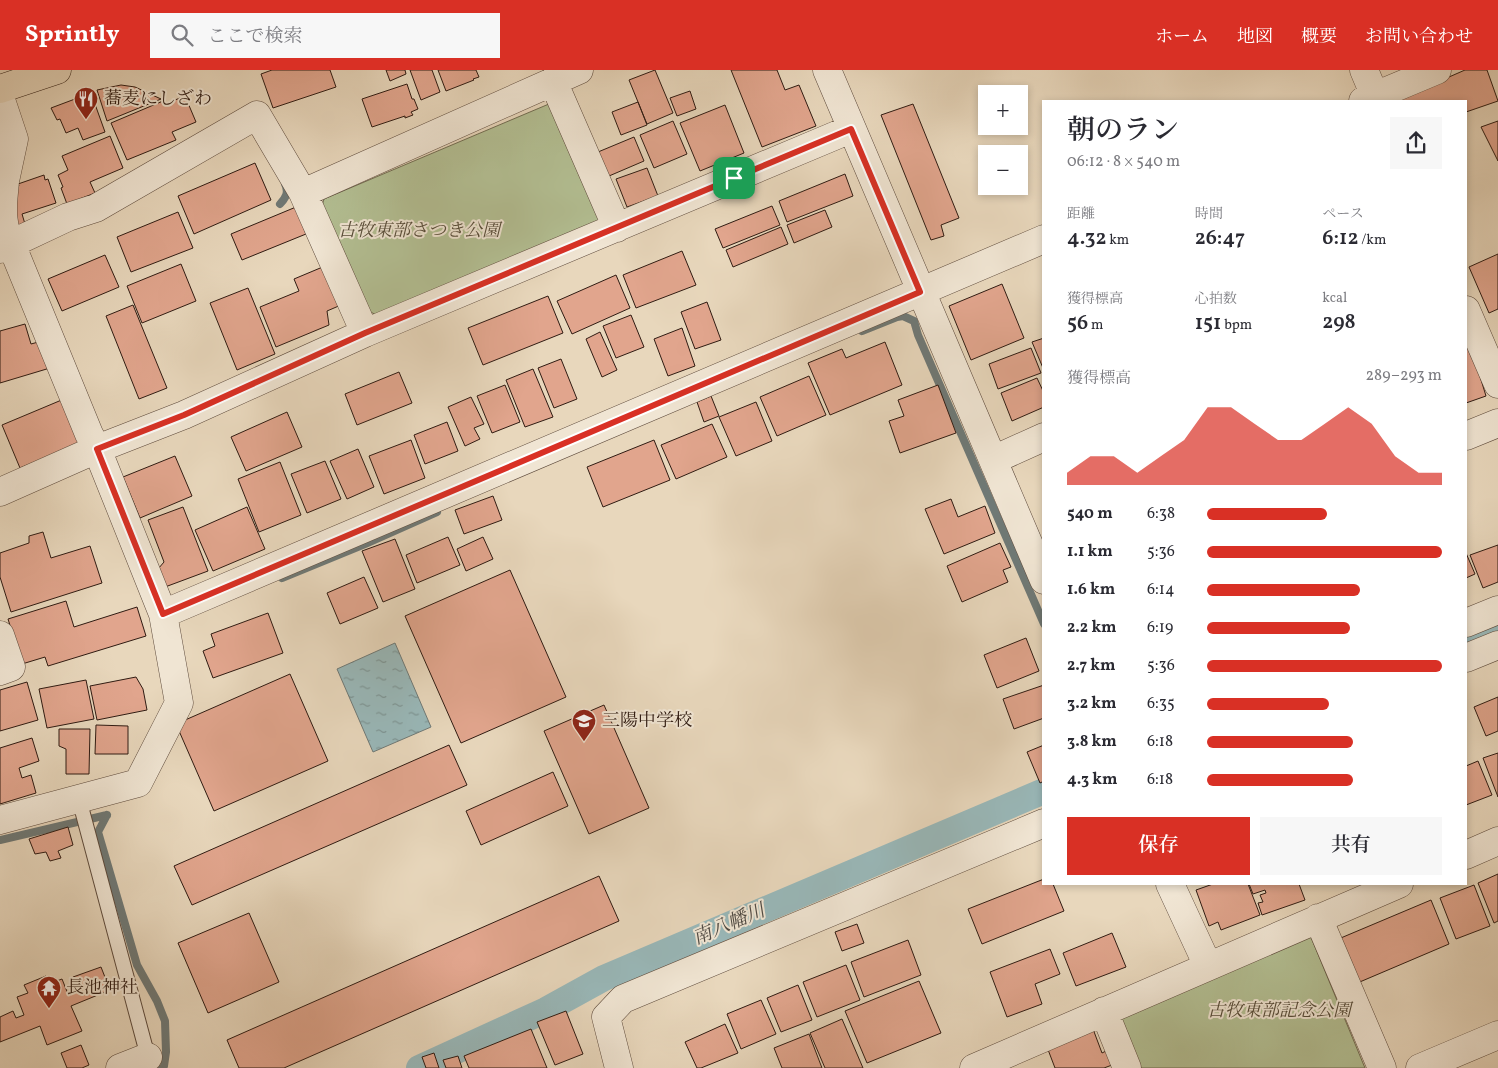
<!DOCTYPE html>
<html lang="ja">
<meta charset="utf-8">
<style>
:root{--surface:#fff;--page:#f7f7f7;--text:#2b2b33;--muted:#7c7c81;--accent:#d93025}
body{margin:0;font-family:Vollkorn,"Noto Serif JP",serif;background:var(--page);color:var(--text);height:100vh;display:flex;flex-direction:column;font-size:19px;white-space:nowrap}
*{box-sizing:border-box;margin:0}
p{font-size:16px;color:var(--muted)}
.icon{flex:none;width:28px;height:28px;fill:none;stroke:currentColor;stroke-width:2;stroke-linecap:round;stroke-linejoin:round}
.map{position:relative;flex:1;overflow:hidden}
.panel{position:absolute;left:1042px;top:30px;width:425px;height:785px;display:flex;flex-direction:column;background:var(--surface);border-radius:0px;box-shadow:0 2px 8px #0003}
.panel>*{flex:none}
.buttons{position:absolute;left:978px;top:15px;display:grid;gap:10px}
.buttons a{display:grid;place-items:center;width:50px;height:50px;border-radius:0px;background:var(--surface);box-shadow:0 2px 8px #0003;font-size:25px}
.pin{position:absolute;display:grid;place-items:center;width:42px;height:42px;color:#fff;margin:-21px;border-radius:10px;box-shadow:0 2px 8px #0006}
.round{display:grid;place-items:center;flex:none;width:52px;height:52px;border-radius:0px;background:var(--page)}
.head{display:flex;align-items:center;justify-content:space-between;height:85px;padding:0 25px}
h1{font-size:28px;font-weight:600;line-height:38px}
.figures{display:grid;grid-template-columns:repeat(3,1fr);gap:8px;height:85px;padding:5px 25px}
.figures div{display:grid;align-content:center}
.figures b{font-size:21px;font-weight:600}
.figures small{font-size:14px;font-weight:400}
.figures p{font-size:14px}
.chart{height:140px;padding:10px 25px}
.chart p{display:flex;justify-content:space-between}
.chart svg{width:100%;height:90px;margin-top:5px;fill:var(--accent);opacity:.7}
.cta{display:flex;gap:10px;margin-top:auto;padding:10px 25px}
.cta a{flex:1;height:58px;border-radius:0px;background:var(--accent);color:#fff;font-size:20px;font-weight:600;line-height:58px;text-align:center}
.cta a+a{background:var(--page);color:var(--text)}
ul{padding:0 25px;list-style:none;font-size:16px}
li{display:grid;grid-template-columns:80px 60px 1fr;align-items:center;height:38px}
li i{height:12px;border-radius:6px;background:var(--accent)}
header{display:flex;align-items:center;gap:30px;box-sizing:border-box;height:70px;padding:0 25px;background:var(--accent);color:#fff}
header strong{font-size:24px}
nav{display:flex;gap:28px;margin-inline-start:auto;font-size:18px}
.search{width:350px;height:45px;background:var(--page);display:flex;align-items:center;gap:12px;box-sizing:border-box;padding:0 18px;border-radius:0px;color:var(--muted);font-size:19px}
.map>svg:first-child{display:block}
.green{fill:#b3bf93;stroke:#716d52}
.water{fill:url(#water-ripples);stroke:#6f7976}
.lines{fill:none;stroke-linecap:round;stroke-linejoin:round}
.stream{stroke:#6f7976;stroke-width:8}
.canal{stroke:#99b8b9;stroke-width:26}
.building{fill:#e1a58d;stroke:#2f1b12}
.service-casing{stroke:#5d4a3c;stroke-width:16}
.minor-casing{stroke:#5d4a3c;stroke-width:29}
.primary-casing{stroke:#2f1b12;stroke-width:29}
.service{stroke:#f0e5d3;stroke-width:14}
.minor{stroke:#f0e5d3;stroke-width:28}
.primary{stroke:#e8d7bc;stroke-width:28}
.route-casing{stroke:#fff;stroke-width:10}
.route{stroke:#d93025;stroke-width:6}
.labels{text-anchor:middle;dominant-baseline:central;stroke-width:4;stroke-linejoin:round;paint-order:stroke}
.poi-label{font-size:18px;fill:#2f1b12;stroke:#f0e5d3;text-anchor:start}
.park-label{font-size:18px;font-style:italic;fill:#574c39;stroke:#f0e5d3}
.water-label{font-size:19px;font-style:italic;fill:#4f4a44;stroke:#f0e5d3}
</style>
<header>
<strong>Sprintly</strong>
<div class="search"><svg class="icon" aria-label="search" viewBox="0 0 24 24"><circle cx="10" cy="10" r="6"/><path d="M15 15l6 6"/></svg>ここで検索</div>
<nav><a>ホーム</a><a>地図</a><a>概要</a><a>お問い合わせ</a></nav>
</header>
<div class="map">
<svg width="1498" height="998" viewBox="0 0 1498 998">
<defs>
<pattern id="water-ripples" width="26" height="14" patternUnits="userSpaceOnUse" patternTransform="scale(1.25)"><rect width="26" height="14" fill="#99b8b9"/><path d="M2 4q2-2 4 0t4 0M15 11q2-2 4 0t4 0" fill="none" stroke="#7d9595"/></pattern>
</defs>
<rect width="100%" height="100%" fill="#e8d7bc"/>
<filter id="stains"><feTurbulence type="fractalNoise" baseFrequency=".004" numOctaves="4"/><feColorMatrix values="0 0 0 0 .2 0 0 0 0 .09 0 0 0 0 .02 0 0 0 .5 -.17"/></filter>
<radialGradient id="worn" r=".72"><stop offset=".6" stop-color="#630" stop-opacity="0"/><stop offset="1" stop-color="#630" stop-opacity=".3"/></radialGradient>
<path class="green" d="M 556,31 L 602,142 L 599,156 L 382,248 L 367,240 L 322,136 L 324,129 Z
M 1310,865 L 1365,998 L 1135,998 L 1114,946 Z"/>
<path class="water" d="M 395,573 L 431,657 L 373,682 L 337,599 Z"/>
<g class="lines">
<path class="stream" d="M 280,134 C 286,128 289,122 285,114
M 862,261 L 897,247 L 903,246 L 914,251 L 918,265 L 1044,554
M 282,508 L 365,474 L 437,442
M 107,745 L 98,762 L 137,895 L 157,931 L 165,951 L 166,982 L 164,996 L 162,998
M 0,770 L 107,745"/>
<path class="canal" d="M 1466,569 L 1498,556
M 419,998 L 546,940 L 604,908 L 1044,721"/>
</g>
<path class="building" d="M 272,0 L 330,0 L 336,17 L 273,38 L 261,4 Z
M 386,0 L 405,0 L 406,4 L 390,11 Z
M 410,0 L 432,0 L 440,22 L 421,30 Z
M 438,0 L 476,0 L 479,7 L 473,9 L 474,10 L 446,21 Z
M 655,0 L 673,43 L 647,54 L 629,10 Z
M 731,0 L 777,0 L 785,20 L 799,15 L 816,56 L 762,77 Z
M 1465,0 L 1487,0 L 1498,31 L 1466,42 L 1466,31 L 1403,31 L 1401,28 Z
M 407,14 L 412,29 L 414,29 L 418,39 L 411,42 L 413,45 L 405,48 L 405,46 L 372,57 L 362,29 Z
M 121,15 L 135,17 L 161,29 L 107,51 L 97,20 Z
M 690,21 L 696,39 L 677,46 L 670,28 Z
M 91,23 L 105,62 L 83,70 L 78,58 L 66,63 L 60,49 L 57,50 L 51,38 Z
M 185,26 L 196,52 L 172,62 L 176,70 L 127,90 L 111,53 L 163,31 L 165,34 Z
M 638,32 L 647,55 L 621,65 L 612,42 Z
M 913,34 L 959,148 L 941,155 L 944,166 L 931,170 L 881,45 Z
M 725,35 L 744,83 L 700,101 L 680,53 Z
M 673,51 L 687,84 L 654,98 L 640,65 Z
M 1498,51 L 1498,91 L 1481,57 Z
M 110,66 L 123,98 L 90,112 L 95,123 L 67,134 L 61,118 L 63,117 L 58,105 L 68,100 L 62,86 Z
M 634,67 L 644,91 L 609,106 L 598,82 Z
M 255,93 L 271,130 L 194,164 L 178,126 Z
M 647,98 L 658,126 L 627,137 L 616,109 Z
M 845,104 L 853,126 L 787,152 L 779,131 Z
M 44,105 L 45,110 L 48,109 L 56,133 L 22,144 L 25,154 L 12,158 L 14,118 L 19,116 L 18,114 Z
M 772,136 L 780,155 L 723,178 L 715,159 Z
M 296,137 L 306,164 L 242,190 L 231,164 Z
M 825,140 L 832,157 L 794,173 L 787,155 Z
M 178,142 L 193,178 L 131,202 L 117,167 Z
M 781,157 L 788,174 L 733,197 L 726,180 Z
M 682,181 L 696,215 L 636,238 L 623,205 Z
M 1498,184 L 1498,239 L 1489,243 L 1469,197 Z
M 105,185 L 119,217 L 62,241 L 48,209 Z
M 181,194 L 196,231 L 142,253 L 127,216 Z
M 325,196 L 341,235 L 327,241 L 329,255 L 276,277 L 260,237 L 299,221 L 294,209 Z
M 616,205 L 630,238 L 572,264 L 557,231 Z
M 1002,214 L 1024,268 L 971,290 L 949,236 Z
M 248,218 L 275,284 L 237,300 L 210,233 Z
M 548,226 L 563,263 L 483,295 L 468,258 Z
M 707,232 L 721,270 L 695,279 L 681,242 Z
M 133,235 L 167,318 L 139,329 L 106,246 Z
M 631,245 L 644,277 L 616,288 L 603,256 Z
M 25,254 L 31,274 L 42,271 L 50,298 L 0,313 L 0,261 Z
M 682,258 L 695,296 L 668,306 L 654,269 Z
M 600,262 L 617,300 L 602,307 L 586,269 Z
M 1044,268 L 1044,298 L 1043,298 L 1032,272 Z
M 885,272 L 902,315 L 830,345 L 808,293 L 842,279 L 846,288 Z
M 1471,277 L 1486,326 L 1466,333 L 1466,278 Z
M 1031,278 L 1041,303 L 998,319 L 989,294 Z
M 561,289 L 577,329 L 554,338 L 538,298 Z
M 533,299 L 553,347 L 525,357 L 506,310 Z
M 399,302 L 412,333 L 357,355 L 345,324 Z
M 809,306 L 826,345 L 777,366 L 760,327 Z
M 1037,308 L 1044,323 L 1044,337 L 1012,351 L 1001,323 Z
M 505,315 L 520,352 L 492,363 L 477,326 Z
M 938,315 L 956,363 L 900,383 L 889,351 L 904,346 L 898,330 Z
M 711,326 L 719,346 L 704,352 L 697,332 Z
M 471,327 L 484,354 L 474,358 L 480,369 L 465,376 L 448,337 Z
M 64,329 L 82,373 L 20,398 L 2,355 Z
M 756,332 L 772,371 L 736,386 L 719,347 Z
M 287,342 L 302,377 L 246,401 L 231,367 Z
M 447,352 L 458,381 L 425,394 L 414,365 Z
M 712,354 L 727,387 L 676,409 L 661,375 Z
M 411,370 L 425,408 L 384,424 L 369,386 Z
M 654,370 L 670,410 L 603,437 L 587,397 Z
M 358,379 L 374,417 L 347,429 L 330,391 Z
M 175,386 L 192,426 L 140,448 L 123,407 Z
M 325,391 L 341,429 L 307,443 L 291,404 Z
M 280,392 L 301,445 L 259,462 L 238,409 Z
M 493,426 L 502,450 L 464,464 L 455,440 Z
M 951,429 L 958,447 L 985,436 L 995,463 L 944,484 L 925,439 Z
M 183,437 L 208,501 L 165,517 L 158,499 L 164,492 L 148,450 Z
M 247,437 L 265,479 L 213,501 L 195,460 Z
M 43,462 L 51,488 L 90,476 L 102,513 L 11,542 L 0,507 L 0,483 L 29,473 L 29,466 Z
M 448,467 L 460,495 L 417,513 L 406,485 Z
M 483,467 L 493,489 L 466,501 L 457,479 Z
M 395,469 L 415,519 L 383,532 L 362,481 Z
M 1000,473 L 1011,497 L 1003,500 L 1008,512 L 962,532 L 947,496 Z
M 1498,475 L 1498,512 L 1483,518 L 1470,485 Z
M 1466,483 L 1475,504 L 1466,508 Z
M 510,500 L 566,627 L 461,673 L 405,546 Z
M 364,507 L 378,538 L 340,554 L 327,523 Z
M 66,531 L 74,557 L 137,537 L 146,566 L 48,596 L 45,587 L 22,594 L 8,549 Z
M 268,543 L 283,583 L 213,608 L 203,581 L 215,576 L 211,564 Z
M 1026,568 L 1039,601 L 997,618 L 984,585 Z
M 290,604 L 328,691 L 214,741 L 176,654 Z
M 136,607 L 143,619 L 147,640 L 97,650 L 90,616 Z
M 86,610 L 94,649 L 47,658 L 39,619 Z
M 27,612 L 38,650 L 0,661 L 0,620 Z
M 1044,615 L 1044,648 L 1014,659 L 1003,629 Z
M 1498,627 L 1498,661 L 1486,666 L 1474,637 Z
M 604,635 L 649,738 L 589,764 L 544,661 Z
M 96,655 L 128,656 L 128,684 L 95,684 Z
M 59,659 L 90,659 L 89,704 L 66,704 L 66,679 L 59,676 Z
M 32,668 L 39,691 L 19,698 L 22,708 L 31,705 L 36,723 L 0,734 L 0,678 Z
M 449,675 L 467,715 L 192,835 L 174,796 Z
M 1044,675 L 1044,711 L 1040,713 L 1027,682 Z
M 1498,683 L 1498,727 L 1483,688 Z
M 1478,691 L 1492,725 L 1466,735 L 1466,696 Z
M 553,702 L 568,736 L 481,775 L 466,741 Z
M 68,757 L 73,775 L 58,781 L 61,788 L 50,791 L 46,782 L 35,784 L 29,769 Z
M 1498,804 L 1498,851 L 1494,853 L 1478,813 Z
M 599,806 L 619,851 L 284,998 L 239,998 L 227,970 Z
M 1044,809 L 1044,814 L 1053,814 L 1064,841 L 982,874 L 968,839 Z
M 1213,814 L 1248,814 L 1260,845 L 1221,860 L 1218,852 L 1209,856 L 1196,820 Z
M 1249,814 L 1299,814 L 1305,830 L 1262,845 L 1258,833 L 1263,832 L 1260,825 L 1266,823 L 1265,820 L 1253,824 Z
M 1474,815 L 1490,856 L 1456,869 L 1440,828 Z
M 1431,830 L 1449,874 L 1355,914 L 1336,870 Z
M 249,843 L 279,912 L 208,943 L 178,873 Z
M 857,854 L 864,873 L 842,881 L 835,862 Z
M 1112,863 L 1126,897 L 1076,916 L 1063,883 Z
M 908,870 L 921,905 L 864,927 L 851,892 Z
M 1050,879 L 1060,904 L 1035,914 L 1042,934 L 1007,947 L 990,902 Z
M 846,895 L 860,930 L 817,947 L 803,912 Z
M 101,897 L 110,920 L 71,936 L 82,961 L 47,975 L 40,956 L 0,972 L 0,947 L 13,941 L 16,948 L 24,945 L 17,927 L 28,923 L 24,915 L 46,906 L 49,914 L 62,909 L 68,924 L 78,920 L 73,907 Z
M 919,911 L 941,963 L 867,993 L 845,941 Z
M 798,915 L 812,950 L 781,962 L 767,928 Z
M 761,930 L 776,964 L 741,979 L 727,944 Z
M 566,941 L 583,984 L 555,995 L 537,952 Z
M 842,949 L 863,998 L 825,998 L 810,963 Z
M 725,954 L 738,983 L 701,998 L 697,998 L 685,972 Z
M 531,959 L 547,998 L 469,998 L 464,986 Z
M 1093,959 L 1102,983 L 1106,981 L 1112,995 L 1104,998 L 1055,998 L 1047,977 Z
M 809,964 L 822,998 L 782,998 L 774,978 Z
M 81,975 L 89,995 L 82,998 L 67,998 L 61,983 Z
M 434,983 L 439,998 L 426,998 L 422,987 Z
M 458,986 L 462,998 L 446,998 L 443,990 Z"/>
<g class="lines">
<defs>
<path id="service" d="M 79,729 L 148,987"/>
<path id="minor" d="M 827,0 L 1044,510
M 1364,0 L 1377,31
M 553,11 L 617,158
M 0,27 L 14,69 L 5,111 L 3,133 L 3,146 L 5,159 L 89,364 L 97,379 L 163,544 L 179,633 L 138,713 L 0,750
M 1363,31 L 1437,0
M 303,123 L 579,0
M 0,179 L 68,147 L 96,138 L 257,45 L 303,123 L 365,263
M 1466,240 L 1498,314
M 1466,366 L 1498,353
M 993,390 L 1044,367
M 0,422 L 97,379 L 184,345 L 365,263 L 851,59
M 163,544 L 1044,169
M 1466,553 L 1498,540
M 0,565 L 11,597 L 0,601
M 1466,588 L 1498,575
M 1466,785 L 1498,771
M 1170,814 L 1208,896
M 1318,848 L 1382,998
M 1104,941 L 1127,998
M 120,998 L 148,987
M 619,998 L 606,947 L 623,929 L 1044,753
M 974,998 L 1399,814
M 1420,998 L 1498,965"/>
<path id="primary" d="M 0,19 L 57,0"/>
</defs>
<use href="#service" class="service-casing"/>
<use href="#minor" class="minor-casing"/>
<use href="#primary" class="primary-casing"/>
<use href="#service" class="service"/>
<use href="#minor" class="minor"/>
<use href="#primary" class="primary"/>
</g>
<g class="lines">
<defs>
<path id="route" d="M 851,59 L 920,222 L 163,544 L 97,379 L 184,345 L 365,263 Z"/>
</defs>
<use href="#route" class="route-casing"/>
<use href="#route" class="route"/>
</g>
<defs>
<symbol id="restaurant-pin" viewBox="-11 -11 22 30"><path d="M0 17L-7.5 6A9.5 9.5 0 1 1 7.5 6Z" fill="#8f2418" stroke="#f0e5d3"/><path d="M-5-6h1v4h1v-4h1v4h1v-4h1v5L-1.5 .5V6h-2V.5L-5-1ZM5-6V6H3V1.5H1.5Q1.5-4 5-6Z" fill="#fff"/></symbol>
<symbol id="school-pin" viewBox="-11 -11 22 30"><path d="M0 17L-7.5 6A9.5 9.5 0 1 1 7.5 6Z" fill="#8f2418" stroke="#f0e5d3"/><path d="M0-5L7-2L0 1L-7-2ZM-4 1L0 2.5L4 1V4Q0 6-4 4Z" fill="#fff"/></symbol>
<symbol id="temple-pin" viewBox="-11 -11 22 30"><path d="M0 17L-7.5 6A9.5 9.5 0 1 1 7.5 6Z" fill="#8f2418" stroke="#f0e5d3"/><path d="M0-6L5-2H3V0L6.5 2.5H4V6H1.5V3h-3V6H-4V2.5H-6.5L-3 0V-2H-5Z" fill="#fff"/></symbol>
</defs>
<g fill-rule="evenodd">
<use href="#restaurant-pin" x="72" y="15" width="28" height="38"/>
<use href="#school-pin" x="570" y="637" width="28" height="38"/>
<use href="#temple-pin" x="35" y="904" width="28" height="38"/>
</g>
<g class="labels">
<g class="poi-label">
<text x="104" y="29">蕎麦にしざわ</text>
<text x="602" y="651">三陽中学校</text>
<text x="66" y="918">長池神社</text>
</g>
<g class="park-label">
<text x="419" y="161">古牧東部さつき公園</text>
<text x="1279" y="941">古牧東部記念公園</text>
</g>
<g class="water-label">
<text transform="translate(729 855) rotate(-23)">南八幡川</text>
</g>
</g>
<rect width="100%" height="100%" filter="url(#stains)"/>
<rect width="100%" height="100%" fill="url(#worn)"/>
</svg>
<div class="buttons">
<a>+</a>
<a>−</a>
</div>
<div class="pin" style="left:734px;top:108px;background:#1e9e55"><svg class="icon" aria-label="arrive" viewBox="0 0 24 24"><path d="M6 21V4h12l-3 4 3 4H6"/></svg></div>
<section class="panel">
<div class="head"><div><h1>朝のラン</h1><p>06:12 · 8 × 540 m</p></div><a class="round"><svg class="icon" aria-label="share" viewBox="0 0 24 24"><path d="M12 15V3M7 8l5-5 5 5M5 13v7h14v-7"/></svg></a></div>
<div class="figures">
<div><p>距離</p><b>4.32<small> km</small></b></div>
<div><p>時間</p><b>26:47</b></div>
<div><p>ペース</p><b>6:12<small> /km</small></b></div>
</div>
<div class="figures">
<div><p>獲得標高</p><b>56<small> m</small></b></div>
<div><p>心拍数</p><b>151<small> bpm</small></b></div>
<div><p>kcal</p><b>298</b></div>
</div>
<div class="chart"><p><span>獲得標高</span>289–293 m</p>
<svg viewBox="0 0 160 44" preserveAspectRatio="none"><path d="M0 44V38L10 30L20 30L30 38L40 30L50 22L60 6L70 6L80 14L90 22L100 22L110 14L120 6L130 14L140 30L150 38L160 38V44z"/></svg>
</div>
<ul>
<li><b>540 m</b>6:38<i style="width:51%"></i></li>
<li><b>1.1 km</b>5:36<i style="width:100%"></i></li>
<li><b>1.6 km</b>6:14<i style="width:65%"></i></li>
<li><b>2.2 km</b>6:19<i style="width:61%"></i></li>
<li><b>2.7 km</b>5:36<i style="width:100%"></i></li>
<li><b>3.2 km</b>6:35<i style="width:52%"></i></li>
<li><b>3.8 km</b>6:18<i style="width:62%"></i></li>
<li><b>4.3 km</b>6:18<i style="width:62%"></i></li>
</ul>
<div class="cta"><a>保存</a><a>共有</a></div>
</section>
</div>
